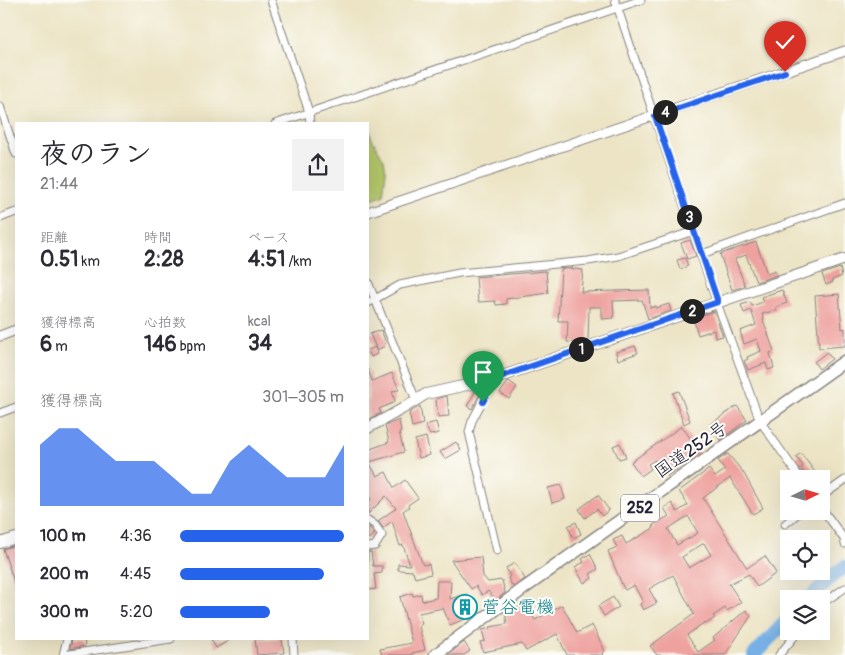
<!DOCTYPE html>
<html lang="ja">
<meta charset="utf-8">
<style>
:root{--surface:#fff;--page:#f2f2f3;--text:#2b2b33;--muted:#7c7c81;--accent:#2563eb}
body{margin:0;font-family:Pangolin,"Klee One",sans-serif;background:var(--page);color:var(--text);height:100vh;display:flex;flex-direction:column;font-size:19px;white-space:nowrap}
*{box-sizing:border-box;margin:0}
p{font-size:16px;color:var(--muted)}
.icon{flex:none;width:28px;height:28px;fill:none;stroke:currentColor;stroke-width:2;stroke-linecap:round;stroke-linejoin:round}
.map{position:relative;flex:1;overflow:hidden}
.details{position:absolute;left:15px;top:122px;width:354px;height:518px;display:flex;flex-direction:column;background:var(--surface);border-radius:0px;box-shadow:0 5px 20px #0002}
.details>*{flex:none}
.needle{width:32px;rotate:85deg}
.fabs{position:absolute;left:780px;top:470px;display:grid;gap:10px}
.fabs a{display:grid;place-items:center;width:50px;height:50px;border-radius:0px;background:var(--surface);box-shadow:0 5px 20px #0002;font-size:25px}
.pin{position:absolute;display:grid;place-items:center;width:42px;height:42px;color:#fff;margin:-51px -21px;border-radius:50% 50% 50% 0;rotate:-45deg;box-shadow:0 0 5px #0007}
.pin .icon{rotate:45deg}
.km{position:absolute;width:25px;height:25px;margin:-12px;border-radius:50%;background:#222;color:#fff;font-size:14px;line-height:25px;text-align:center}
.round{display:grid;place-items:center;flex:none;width:52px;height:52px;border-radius:0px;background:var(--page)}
.headline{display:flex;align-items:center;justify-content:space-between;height:85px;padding:0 25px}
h1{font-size:28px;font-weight:700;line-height:38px}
.figures{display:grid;grid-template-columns:repeat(3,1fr);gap:8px;height:85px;padding:5px 25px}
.figures div{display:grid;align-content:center}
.figures b{font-size:21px;font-weight:700}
.figures small{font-size:14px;font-weight:400}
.figures p{font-size:14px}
.chart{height:140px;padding:10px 25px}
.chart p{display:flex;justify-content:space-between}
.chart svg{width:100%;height:90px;margin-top:5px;fill:var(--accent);opacity:.7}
ul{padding:0 25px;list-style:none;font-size:16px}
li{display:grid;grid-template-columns:80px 60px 1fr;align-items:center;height:38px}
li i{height:12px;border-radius:6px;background:var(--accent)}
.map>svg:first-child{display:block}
.green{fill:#b1c467;stroke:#6a7351}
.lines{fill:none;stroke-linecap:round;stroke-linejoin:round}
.river{stroke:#76b0e6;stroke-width:14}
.building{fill:#eea19e;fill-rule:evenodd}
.minor-casing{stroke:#878380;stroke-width:9}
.tertiary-casing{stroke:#878380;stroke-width:11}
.secondary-casing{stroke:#878380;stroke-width:12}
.trunk-casing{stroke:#878380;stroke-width:14}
.minor{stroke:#fff;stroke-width:7}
.tertiary{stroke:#fff;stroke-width:9}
.secondary{stroke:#fff;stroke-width:10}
.trunk{stroke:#fff;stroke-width:11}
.route-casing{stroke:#fff;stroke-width:10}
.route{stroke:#2563eb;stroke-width:6}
.labels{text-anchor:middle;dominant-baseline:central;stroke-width:4;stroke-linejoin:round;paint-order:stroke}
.shield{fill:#fdfcf7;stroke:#646373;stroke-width:1}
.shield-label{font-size:16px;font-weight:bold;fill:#22223b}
.street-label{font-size:18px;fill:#22223b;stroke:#fdfcf7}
.culture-label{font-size:18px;fill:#0d838f;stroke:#fdfcf7;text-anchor:start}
</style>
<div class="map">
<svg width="845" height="655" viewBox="0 0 845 655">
<rect width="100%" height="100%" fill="#fdfcf7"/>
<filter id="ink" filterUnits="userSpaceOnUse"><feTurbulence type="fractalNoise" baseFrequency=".02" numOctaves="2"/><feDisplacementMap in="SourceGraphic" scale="10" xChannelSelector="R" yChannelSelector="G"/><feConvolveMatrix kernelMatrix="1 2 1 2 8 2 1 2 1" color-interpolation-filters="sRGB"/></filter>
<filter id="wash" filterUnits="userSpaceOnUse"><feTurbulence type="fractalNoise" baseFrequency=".0096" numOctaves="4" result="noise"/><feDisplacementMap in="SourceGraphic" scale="20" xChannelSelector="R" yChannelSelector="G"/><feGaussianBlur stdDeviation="1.12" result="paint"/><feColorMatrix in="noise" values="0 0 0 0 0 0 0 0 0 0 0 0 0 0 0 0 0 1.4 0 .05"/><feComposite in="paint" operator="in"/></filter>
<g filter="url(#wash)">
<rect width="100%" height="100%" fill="#ece4c5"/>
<path class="green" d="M 368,126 L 372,139 L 384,160 L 386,172 L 383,195 L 368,200 Z"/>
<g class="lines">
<path class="river" d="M 808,599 L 837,572 L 845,567
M 754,655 L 789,618"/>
</g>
<g id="blocks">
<path class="building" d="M 690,240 L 696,256 L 687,259 L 681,243 Z
M 756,242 L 767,274 L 775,271 L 777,275 L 756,282 L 746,255 L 735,259 L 745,286 L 732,290 L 720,254 Z
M 685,258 L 688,266 L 680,269 L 677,260 Z
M 566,268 L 583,270 L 581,292 L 649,290 L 650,308 L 656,306 L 656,308 L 669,304 L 671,311 L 648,319 L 642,300 L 613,301 L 614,318 L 602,319 L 602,307 L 589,307 L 588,340 L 579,343 L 567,342 L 568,321 L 558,321 L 561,269 Z
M 840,268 L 842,276 L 832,280 L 833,282 L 826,285 L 822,274 Z
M 546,271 L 548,293 L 506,299 L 506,304 L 496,305 L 495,301 L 478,302 L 476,277 Z
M 782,290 L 787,303 L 776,307 L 777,310 L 762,314 L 764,319 L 763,320 L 774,351 L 770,353 L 774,368 L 768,370 L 766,363 L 748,370 L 744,361 L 748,359 L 747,357 L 761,351 L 757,339 L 744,344 L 740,331 L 756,325 L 751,310 L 744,313 L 741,305 L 750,302 L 752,306 L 763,302 L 761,297 Z
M 839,294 L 842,329 L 845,328 L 845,346 L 819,348 L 815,296 Z
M 714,311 L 723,336 L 715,338 L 714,330 L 698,335 L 694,321 L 699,320 L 697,317 Z
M 381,330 L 386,343 L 384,344 L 385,346 L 377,350 L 370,334 Z
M 635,346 L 638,353 L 618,360 L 616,352 Z
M 375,347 L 377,354 L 371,357 L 368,350 Z
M 827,352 L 832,359 L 819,369 L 814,362 Z
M 481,354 L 491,354 L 492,372 L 481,375 Z
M 368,369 L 372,381 L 392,373 L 399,390 L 392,391 L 395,402 L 379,409 L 381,413 L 368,420 Z
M 509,381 L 517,387 L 509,399 L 500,393 Z
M 476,390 L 481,392 L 472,409 L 467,406 Z
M 679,391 L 690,421 L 684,424 L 673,393 Z
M 447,396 L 449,416 L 438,417 L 436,399 Z
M 420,406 L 423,424 L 412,427 L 409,413 Z
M 737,406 L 747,420 L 720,440 L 709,425 Z
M 399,420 L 401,432 L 399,432 L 404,452 L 369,462 L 377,476 L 386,472 L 394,488 L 405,480 L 418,498 L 408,505 L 409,507 L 403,511 L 423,565 L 429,564 L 431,574 L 415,578 L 413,571 L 398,570 L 398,564 L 410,565 L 403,545 L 400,546 L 392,521 L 383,528 L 378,521 L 396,508 L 386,496 L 368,514 L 368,503 L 371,500 L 368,494 L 368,450 L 389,442 L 385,426 Z
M 436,422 L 439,433 L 430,435 L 425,425 Z
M 682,426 L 700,453 L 667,476 L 655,460 L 648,464 L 651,469 L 641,476 L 631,462 Z
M 426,437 L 430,455 L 419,458 L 415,440 Z
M 456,442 L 461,450 L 445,459 L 440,452 Z
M 620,443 L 626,457 L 619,459 L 613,446 Z
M 801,453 L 809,464 L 820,479 L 808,479 L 801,468 L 803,466 L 796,457 Z
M 728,454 L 743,472 L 763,508 L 753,514 L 730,478 L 703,498 L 747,568 L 765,556 L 776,573 L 757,587 L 749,574 L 729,584 L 741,602 L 727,611 L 725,608 L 713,616 L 715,618 L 706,624 L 705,622 L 687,635 L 698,652 L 715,640 L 713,638 L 746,610 L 751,616 L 725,655 L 657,655 L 650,646 L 694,614 L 673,575 L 649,589 L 657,603 L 643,610 L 640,604 L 643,602 L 634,585 L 625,590 L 623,587 L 608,551 L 617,547 L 613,540 L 622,536 L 626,544 L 654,528 L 653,525 L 669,516 L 664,508 L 672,503 L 677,512 L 688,505 L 679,491 L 709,469 L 715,477 L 725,470 L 718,460 ZM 688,516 L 698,533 L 677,545 L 668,529 ZM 704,543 L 711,555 L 689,568 L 682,557 Z
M 561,485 L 565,499 L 552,503 L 548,488 Z
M 598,495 L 609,510 L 602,516 L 597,509 L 585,518 L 579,509 Z
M 576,522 L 581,534 L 573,538 L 568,526 Z
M 369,527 L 375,534 L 368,539 L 368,528 Z
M 16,545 L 16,585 L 15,585 L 3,549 Z
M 368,552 L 371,552 L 373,566 L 382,566 L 382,573 L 374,574 L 376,589 L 368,590 Z
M 590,554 L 598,569 L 590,574 L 592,578 L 584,583 L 575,567 L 584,562 L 582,559 Z
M 481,557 L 483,576 L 488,582 L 502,580 L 505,593 L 496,600 L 488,591 L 482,595 L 476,586 L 471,589 L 451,560 Z
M 515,563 L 525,579 L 513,587 L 508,578 L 510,576 L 506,568 Z
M 437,581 L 451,581 L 450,599 L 467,594 L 475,615 L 450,625 L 443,608 L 419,613 L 422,624 L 419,626 L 425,650 L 412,653 L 412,655 L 382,655 L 380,649 L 412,643 L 400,597 L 412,593 L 413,596 L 421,594 L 422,601 L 436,598 Z
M 613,597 L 619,607 L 604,616 L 598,606 Z
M 525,603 L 535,620 L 562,605 L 577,633 L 592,625 L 605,651 L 602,653 L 603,655 L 567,655 L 557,634 L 526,651 L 522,644 L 483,652 L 480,642 L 485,641 L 482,630 L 491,628 L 490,627 L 507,624 L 505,612 L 511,611 Z
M 72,639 L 84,639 L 85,646 L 70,649 Z
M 211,639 L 231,639 L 216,648 Z
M 255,639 L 282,639 L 284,653 L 257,655 Z
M 464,642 L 470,651 L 464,655 L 448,655 Z"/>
</g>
</g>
<g filter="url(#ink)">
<use href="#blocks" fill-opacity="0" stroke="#878380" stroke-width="1"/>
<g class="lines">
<defs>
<path id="minor" d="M 271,0 L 309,112 L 310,124
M 615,0 L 717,303 L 760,421 L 801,479
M 0,106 L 16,154
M 275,124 L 641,0
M 0,218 L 16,212
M 702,254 L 845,203
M 368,282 L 416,400
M 368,303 L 400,285 L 459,273 L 588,261 L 618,256 L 694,231
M 494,379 L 472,421 L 469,432 L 497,551
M 0,413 L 16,407
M 821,497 L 845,480
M 821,507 L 844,539 L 845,544
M 368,520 L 375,525 L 382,535 L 375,546 L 368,547
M 785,524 L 801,511
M 821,604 L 845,588
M 293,639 L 294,655
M 63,655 L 171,639
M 63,655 L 67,639
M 779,655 L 799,631"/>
<path id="tertiary" d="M 368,212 L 845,51
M 0,336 L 16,330"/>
<path id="secondary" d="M 368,428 L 402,409 L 426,394 L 494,379 L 845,259
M 0,543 L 16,538"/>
<path id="trunk" d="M 435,655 L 523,589 L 845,361"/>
</defs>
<use href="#minor" class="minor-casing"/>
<use href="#tertiary" class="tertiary-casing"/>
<use href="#secondary" class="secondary-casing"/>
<use href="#trunk" class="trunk-casing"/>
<use href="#minor" class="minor"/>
<use href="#tertiary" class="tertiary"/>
<use href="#secondary" class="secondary"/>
<use href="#trunk" class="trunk"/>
</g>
</g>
<g class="lines" filter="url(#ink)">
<defs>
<path id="route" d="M 483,402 L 494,379 L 718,302 L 655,116 L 785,72"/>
</defs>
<use href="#route" class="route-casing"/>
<use href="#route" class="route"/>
</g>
<defs>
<symbol id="building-ring" viewBox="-11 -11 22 22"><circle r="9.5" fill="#fdfcf7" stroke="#0f9aa8" stroke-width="1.5"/><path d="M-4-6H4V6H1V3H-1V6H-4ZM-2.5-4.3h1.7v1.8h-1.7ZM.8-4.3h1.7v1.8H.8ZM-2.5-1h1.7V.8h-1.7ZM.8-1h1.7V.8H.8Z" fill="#0f9aa8"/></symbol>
</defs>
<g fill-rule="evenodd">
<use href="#building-ring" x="451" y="593" width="28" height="28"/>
</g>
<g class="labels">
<rect class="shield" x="621" y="494.5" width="38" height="27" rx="4"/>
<g class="shield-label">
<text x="640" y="508">252</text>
</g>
<g class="street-label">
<text transform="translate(691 450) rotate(-35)">国道252号</text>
</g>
<g class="culture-label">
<text x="482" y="607">菅谷電機</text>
</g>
</g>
</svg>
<div class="fabs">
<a><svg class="needle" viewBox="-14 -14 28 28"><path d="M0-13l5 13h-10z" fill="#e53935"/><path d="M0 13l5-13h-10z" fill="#7c7c81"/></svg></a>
<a><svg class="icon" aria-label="locate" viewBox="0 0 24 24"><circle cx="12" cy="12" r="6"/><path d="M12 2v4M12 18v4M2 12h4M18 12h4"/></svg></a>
<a><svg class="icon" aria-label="layers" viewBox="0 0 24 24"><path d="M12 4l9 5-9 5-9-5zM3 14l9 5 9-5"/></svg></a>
</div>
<div class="pin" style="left:483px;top:402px;background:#1e9e55"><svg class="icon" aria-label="arrive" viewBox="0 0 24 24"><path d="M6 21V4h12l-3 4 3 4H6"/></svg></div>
<div class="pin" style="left:785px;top:72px;background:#d93025"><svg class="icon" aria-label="check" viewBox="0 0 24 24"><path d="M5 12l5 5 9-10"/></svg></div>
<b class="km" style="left:581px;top:349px">1</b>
<b class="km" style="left:692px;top:311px">2</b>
<b class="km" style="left:689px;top:217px">3</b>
<b class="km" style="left:665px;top:112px">4</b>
<section class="details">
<div class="headline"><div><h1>夜のラン</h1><p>21:44</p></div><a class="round"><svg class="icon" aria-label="share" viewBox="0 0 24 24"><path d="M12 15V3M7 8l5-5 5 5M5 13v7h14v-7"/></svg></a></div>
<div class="figures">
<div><p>距離</p><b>0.51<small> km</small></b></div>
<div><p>時間</p><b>2:28</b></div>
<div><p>ペース</p><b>4:51<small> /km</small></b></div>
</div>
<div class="figures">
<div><p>獲得標高</p><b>6<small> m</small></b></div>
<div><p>心拍数</p><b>146<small> bpm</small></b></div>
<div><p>kcal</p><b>34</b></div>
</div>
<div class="chart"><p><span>獲得標高</span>301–305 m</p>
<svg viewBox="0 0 160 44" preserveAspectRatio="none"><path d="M0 44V14L10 6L20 6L30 14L40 22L50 22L60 22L70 30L80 38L90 38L100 22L110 14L120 22L130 30L140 30L150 30L160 14V44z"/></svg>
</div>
<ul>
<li><b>100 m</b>4:36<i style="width:100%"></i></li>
<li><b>200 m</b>4:45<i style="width:88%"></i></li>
<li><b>300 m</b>5:20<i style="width:55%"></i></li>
</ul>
</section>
</div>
